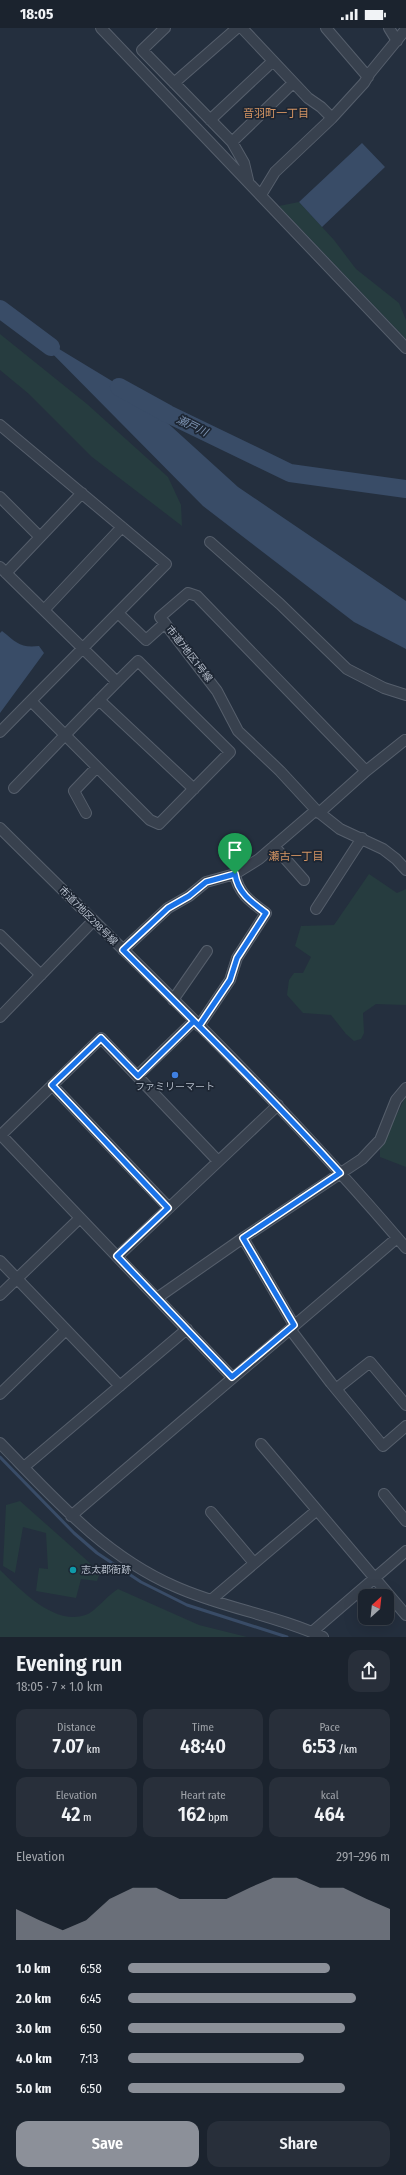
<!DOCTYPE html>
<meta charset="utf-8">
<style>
:root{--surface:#1b232e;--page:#282f3a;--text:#f1f3f6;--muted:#a0a4aa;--line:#39404a;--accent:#8c9099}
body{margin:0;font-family:"Fira Sans Condensed","Noto Sans JP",sans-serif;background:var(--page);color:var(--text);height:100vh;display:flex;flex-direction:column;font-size:15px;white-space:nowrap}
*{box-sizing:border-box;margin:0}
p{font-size:13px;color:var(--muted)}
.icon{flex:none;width:22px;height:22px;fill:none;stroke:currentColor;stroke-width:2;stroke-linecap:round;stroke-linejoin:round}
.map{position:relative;height:1609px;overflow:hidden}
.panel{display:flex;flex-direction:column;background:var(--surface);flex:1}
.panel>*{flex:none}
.needle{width:26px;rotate:27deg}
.tools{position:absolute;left:358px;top:1561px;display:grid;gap:8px}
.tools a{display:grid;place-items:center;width:36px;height:36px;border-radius:8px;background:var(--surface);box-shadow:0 4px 16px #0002,0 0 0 1px var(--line);font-size:20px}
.pin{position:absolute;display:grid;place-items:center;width:34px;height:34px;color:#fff;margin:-41px -17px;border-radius:50% 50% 50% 0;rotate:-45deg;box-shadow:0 0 4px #0007}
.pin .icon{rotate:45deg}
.round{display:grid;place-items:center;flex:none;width:42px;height:42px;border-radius:12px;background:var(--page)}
.overview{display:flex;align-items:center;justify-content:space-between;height:68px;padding:0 16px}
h1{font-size:22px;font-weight:600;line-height:30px}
.metrics{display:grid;grid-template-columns:repeat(3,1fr);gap:6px;height:68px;padding:4px 16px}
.metrics div{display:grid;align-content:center;border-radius:10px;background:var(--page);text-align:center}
.metrics b{font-size:20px;font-weight:600}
.metrics small{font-size:11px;font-weight:400}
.metrics p{font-size:11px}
.chart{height:112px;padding:8px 16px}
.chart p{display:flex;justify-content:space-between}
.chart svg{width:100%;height:72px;margin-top:4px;fill:var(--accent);opacity:.7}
.button{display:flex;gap:8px;margin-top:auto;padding:8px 16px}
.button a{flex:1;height:46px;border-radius:12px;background:var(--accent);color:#fff;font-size:16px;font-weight:600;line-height:46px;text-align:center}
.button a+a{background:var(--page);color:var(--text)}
ul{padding:0 16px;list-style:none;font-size:13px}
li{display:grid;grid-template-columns:64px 48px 1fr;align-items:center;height:30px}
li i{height:10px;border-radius:5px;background:var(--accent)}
.status{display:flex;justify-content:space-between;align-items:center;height:28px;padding:0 20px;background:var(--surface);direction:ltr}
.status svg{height:11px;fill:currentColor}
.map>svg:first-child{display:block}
.green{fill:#263c3f}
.water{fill:#394c67}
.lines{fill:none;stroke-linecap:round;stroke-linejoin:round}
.stream{stroke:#394c67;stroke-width:3}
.river{stroke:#394c67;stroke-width:18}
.minor-casing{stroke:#565f6c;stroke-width:12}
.minor{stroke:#38414e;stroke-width:10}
.route-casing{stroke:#fff;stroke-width:8}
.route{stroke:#1a73e8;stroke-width:5}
.shop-dot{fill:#3f7fe0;stroke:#1d2633;stroke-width:1.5}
.culture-dot{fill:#0f9aa8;stroke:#1d2633;stroke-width:1.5}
.labels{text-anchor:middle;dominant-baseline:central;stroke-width:3.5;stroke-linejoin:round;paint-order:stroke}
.street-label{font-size:10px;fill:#b4bcc9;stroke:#1d2633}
.poi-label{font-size:10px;fill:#b4bcc9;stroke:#1d2633}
.neighbourhood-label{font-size:11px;fill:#d59563;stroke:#1d2633}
.water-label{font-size:11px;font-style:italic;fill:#7c92b1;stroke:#1d2633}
</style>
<div class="status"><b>18:05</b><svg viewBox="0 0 49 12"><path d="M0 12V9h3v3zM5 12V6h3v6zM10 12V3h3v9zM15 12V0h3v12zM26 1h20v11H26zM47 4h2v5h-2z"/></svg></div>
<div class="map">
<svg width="406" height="1609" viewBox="0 0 406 1609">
<rect width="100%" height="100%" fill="#242f3e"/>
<path class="green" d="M 299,174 L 334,212 L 356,241 L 399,275 L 406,292 L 406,311 L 279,178 Z
M 0,306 L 87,376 L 168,449 L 181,477 L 182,498 L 92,429 L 29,366 L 0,342 Z
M 369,846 L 397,865 L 406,861 L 406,977 L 376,976 L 363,985 L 364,1005 L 361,1011 L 354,1013 L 346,1006 L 331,987 L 303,985 L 287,967 L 289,952 L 294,945 L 303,945 L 311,929 L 295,918 L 301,898 L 334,897 Z
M 406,1068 L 406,1139 L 380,1129 L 380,1120 Z
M 20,1473 L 100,1544 L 97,1553 L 81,1551 L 76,1570 L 36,1563 L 39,1540 L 48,1541 L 46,1505 L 23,1499 L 15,1545 L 3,1538 L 6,1477 Z
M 0,1542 C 21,1562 56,1600 88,1586 C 95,1583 108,1567 118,1561 L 199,1597 L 247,1609 L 0,1609 Z"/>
<path class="water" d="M 362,115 L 385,139 L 322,199 L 299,174 Z
M 31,304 L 140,370 L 238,459 L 406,573 L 406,621 L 354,594 L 203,478 Z
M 2,603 C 17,615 20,620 39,618 L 44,625 L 0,685 L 0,605 Z"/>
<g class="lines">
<path class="stream" d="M 0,1429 L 74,1505 L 97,1525 L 141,1554 L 187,1577 L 287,1609"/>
<path class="river" d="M 0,281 L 51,319
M 119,359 L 168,386 L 290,445 L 406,461"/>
<defs>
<path id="minor" d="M 101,0 L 406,320
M 165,0 L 142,22 L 232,114 L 244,135 L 248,152
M 242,0 L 308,70 L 321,79 L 332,90
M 326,0 L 368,49
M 389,0 L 397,13
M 174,55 L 237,0
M 210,92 L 273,33
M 232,114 L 293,55
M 261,167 L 275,144 L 332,90 L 364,55 L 370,45 L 406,1
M 0,397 L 166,536 L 0,704
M 0,469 L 39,508
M 210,514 L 280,576 L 347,641 L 384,660 L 406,667
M 0,539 L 117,654
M 6,545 L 82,465
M 44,582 L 122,499
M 118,585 L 146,612 L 165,595
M 99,672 L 194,761
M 366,743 L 197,568 L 188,565 L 160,589 L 217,663 L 238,703 L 280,743 L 316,782 L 340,801 L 383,821 L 396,831 L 406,842
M 14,760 C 55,718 96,674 138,633 L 230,724 L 159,796 L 150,792 L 31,673
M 86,785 L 74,763 L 97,739
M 319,785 L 366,743 L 405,712 L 406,713
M 0,800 C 138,937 280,1071 406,1220
M 274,818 L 304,852
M 316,881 L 362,810
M 0,907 L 41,947
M 123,922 L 168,880 L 189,868 L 206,854 L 235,846 L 259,831 L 316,782
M 173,972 L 207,923
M 0,989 L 93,893
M 199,998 L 230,952 L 237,930 L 266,885 C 251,874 238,865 235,846
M 137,1048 L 194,993
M 52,1057 L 169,1180
M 0,1106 L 232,1349
M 1,1107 L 101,1010 L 218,1133
M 243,1210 L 294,1297
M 117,1229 L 278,1077
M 0,1233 L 120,1358
M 0,1267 L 80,1190
M 157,1270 L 243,1210 L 362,1131 L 380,1112 L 396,1072 L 406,1060
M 290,1301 L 331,1355 L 383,1418 L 406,1398
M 336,1361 L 370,1334 L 406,1377
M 0,1366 L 66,1302
M 0,1415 C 53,1469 103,1527 174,1558 C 222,1580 276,1587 323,1609
M 261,1416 L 406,1587
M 24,1439 L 187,1301
M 384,1466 L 406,1493
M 211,1484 L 254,1535
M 71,1488 L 397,1210
M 211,1572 L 317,1482
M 312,1604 L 406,1523"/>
</defs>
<use href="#minor" class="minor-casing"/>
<use href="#minor" class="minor"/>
</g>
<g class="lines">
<defs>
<path id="route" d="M 235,846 C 238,865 251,874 266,885 L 237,930 L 230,952 L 199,998 L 194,993 L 138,1048 L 101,1010 L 52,1057 L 168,1180 L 117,1228 L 232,1349 L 294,1297 L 243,1210 L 340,1145 C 270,1068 196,995 123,922 L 168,880 L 189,868 L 206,854 L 235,846"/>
</defs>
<use href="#route" class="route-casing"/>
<use href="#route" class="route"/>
</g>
<circle class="shop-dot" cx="175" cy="1047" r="4"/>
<circle class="culture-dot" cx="73" cy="1542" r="4"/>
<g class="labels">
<g class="street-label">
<text transform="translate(189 626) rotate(52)">市道7地区1号線</text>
<text transform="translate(88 888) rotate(45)">市道7地区298号線</text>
</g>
<g class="poi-label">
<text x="175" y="1059">ファミリーマート</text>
<text x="81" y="1542" text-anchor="start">志太郡衙跡</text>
</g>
<g class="neighbourhood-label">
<text x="276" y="85">音羽町一丁目</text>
<text x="296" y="828">瀬古一丁目</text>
</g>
<g class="water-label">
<text transform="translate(192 398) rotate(26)">瀬戸川</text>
</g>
</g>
</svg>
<div class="tools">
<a><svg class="needle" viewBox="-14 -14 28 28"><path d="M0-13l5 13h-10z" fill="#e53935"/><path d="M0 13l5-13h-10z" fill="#a0a4aa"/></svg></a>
</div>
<div class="pin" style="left:235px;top:846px;background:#1e9e55"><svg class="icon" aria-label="arrive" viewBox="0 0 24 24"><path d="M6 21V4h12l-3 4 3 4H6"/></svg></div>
</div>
<section class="panel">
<div class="overview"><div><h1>Evening run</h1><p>18:05 · 7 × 1.0 km</p></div><a class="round"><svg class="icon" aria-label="share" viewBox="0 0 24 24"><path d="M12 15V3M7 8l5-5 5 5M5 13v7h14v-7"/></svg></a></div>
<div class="metrics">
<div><p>Distance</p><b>7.07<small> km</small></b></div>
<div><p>Time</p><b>48:40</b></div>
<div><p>Pace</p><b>6:53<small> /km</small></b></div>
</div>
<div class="metrics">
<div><p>Elevation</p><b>42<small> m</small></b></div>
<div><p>Heart rate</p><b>162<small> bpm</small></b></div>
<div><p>kcal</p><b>464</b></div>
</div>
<div class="chart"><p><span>Elevation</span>291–296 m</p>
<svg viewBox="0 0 160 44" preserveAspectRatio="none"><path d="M0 44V25L10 32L20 38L30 32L40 19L50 12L60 12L70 19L80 19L90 19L100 12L110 6L120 6L130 12L140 12L150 19L160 25V44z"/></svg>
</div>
<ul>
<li><b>1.0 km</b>6:58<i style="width:77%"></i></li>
<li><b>2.0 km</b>6:45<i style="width:87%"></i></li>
<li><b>3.0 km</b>6:50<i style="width:83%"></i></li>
<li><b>4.0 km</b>7:13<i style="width:67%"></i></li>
<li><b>5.0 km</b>6:50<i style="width:83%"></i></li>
</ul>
<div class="button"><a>Save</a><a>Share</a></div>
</section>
